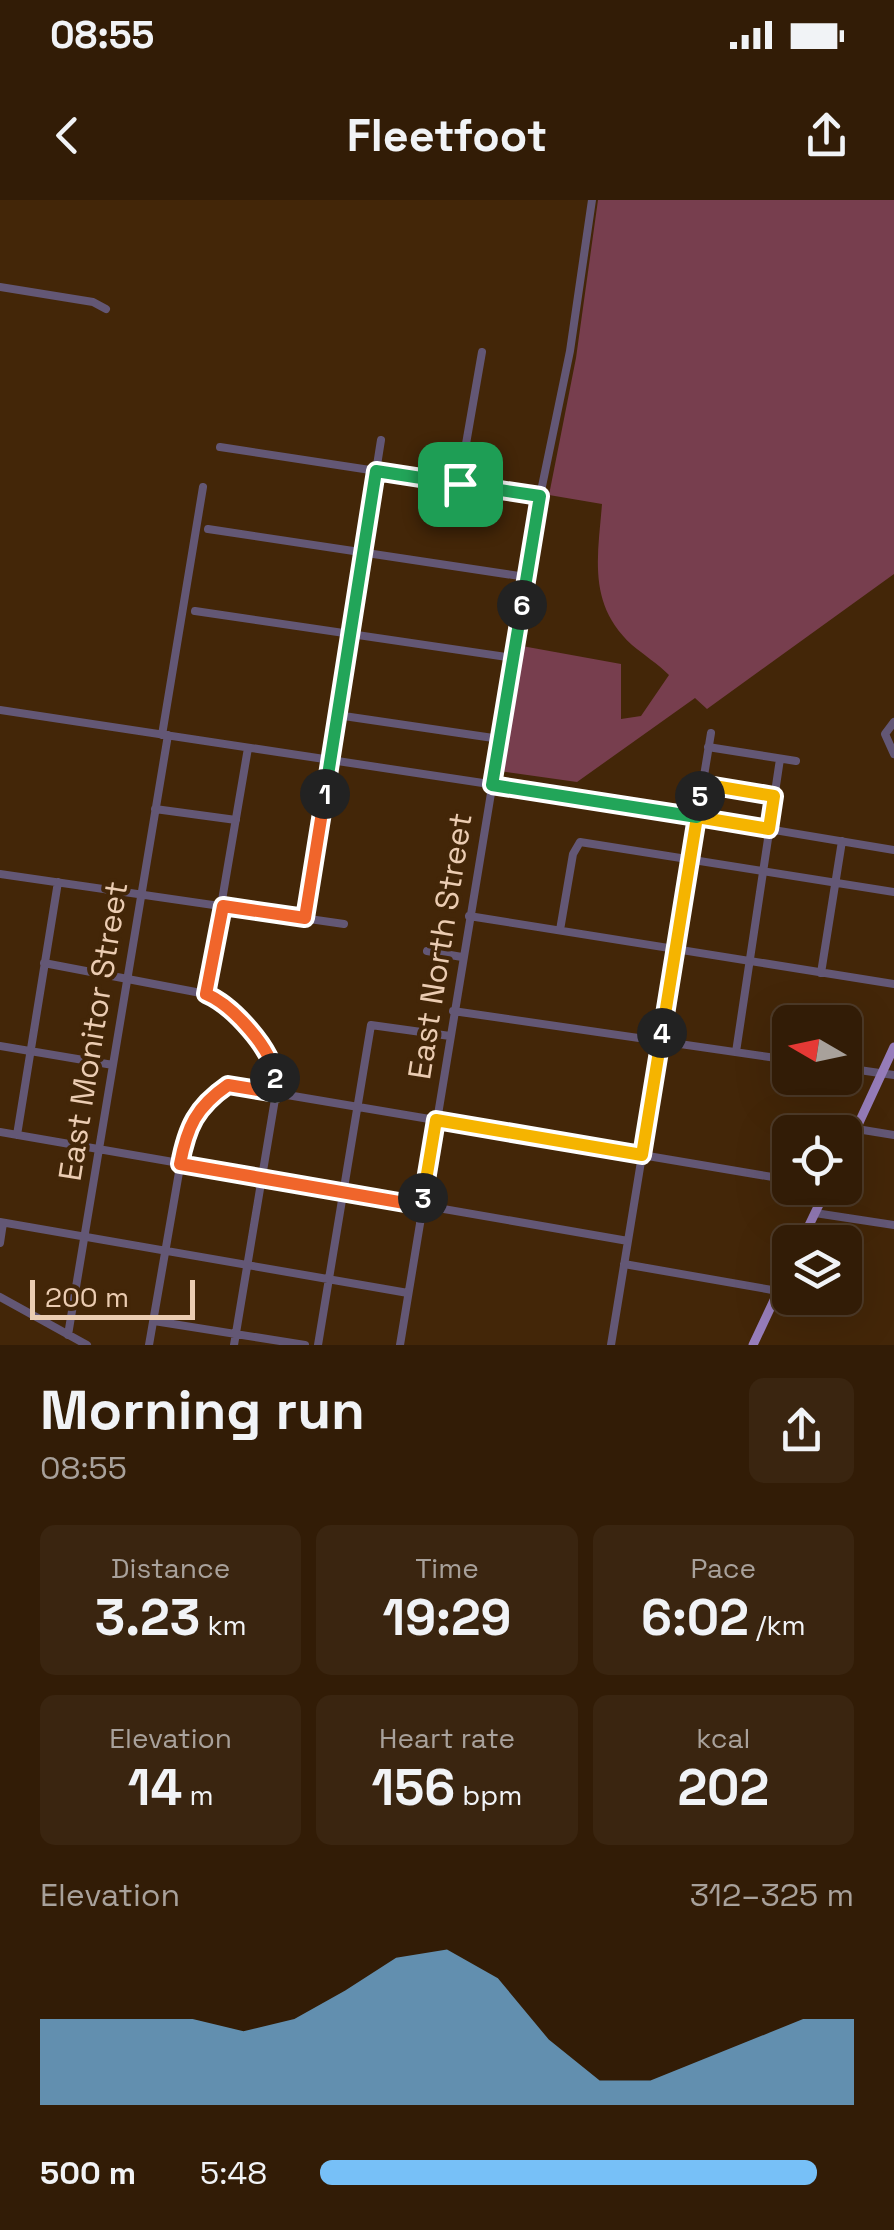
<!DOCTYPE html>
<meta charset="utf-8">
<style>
:root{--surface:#321c06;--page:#3a2510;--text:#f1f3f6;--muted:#a8a19b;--line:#4d3a28;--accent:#77c0f7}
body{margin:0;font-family:"Space Grotesk",sans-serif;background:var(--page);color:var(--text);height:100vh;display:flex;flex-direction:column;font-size:38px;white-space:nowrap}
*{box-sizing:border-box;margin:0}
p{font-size:32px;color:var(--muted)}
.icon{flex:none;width:55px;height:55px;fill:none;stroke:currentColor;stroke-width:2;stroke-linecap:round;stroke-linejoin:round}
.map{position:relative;height:1145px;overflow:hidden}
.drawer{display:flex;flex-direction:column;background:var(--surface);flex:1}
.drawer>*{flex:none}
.needle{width:65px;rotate:279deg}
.controls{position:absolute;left:772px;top:805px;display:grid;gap:20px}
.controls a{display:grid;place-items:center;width:90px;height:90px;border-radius:15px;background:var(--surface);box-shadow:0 10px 40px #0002,0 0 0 2px var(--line);font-size:50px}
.scale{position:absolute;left:30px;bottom:25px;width:165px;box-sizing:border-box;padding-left:10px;border:5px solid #ebccb2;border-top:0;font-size:28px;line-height:35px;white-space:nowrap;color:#ebccb2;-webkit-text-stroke:8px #432608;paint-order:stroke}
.pin{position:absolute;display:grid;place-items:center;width:85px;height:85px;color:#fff;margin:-42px;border-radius:20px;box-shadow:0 5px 15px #0006}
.km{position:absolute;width:50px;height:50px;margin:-25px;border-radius:50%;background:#222;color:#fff;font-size:28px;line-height:50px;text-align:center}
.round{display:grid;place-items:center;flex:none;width:105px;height:105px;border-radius:15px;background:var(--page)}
.overview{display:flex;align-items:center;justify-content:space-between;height:170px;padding:0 40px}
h1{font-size:55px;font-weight:800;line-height:75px}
.stats{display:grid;grid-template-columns:repeat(3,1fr);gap:15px;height:170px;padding:10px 40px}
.stats div{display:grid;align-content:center;border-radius:15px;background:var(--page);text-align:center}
.stats b{font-size:50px;font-weight:800}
.stats small{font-size:28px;font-weight:400}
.stats p{font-size:28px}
.chart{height:280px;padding:20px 40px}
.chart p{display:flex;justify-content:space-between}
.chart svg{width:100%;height:180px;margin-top:10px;fill:var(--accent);opacity:.7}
ul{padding:0 40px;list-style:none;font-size:32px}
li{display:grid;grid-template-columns:160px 120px 1fr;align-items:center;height:75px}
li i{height:25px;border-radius:12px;background:var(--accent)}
.status{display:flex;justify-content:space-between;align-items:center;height:70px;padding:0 50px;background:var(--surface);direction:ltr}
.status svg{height:28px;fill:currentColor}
header{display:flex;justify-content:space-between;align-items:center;height:130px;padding:0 40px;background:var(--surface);font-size:45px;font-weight:800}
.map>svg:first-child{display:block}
.green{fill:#773e4e}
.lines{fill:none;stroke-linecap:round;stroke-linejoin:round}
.minor{stroke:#635775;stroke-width:8}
.major{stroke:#987ebc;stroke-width:9}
.split-1-casing{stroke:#fff;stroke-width:20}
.split-2-casing{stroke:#fff;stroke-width:20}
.split-3-casing{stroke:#fff;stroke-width:20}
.split-4-casing{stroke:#fff;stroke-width:20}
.split-5-casing{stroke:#fff;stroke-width:20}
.split-6-casing{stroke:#fff;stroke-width:20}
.split-7-casing{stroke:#fff;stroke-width:20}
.split-1{stroke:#22a559;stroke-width:12}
.split-2{stroke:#f0652b;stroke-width:12}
.split-3{stroke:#f0652b;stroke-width:12}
.split-4{stroke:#f5b400;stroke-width:12}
.split-5{stroke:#f5b400;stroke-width:12}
.split-6{stroke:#22a559;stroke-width:12}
.split-7{stroke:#22a559;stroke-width:12}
.labels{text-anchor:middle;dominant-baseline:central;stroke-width:8;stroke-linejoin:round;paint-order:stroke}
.street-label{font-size:32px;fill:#ebccb2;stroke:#432608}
</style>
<div class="status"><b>08:55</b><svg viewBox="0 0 49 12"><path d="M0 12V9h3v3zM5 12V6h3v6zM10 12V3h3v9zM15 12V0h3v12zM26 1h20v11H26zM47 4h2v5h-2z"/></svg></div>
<header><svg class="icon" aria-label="back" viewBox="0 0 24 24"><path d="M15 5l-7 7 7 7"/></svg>Fleetfoot<svg class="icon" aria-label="share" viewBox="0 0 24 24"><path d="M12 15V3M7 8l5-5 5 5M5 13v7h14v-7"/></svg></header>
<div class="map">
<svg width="894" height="1145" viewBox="0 0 894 1145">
<rect width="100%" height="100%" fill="#432608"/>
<path class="green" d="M 598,0 L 894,0 L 894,374 L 707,509 L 695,498 L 577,582 L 499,571 L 522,446 L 621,464 L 621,519 L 641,516 L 669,475 C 658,464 644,455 632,445 C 587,404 598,356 602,304 L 549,295 L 576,158 Z"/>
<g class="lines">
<path class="minor" d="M 0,87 L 93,102 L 106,109
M 220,247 L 540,296
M 459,284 L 482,152
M 208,329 L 526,377
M 195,411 L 513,458
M 0,510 L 582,598 L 894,650
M 337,515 L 500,539
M 894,522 L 885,534 L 894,554
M 162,535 L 203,287
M 708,547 L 796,561
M 702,584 L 775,596
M 155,609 L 236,620
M 0,674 L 344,724
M 469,716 L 894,784
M 305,718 L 381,240
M 560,730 L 573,654 L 580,642 L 894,692
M 427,751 L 462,757
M 44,763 L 206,794 C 243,810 273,853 276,893 L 234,1145
M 821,773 L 842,641
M 206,794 L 248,548
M 453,811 L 790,860
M 0,846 L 113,865
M 736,852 L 780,559
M 845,868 L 894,875
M 857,929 L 894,935
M 0,932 L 628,1041
M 17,935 L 58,682
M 815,1013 L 894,1025
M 0,1022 L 408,1093
M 0,1043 L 3,1023
M 624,1064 L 778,1091
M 0,1097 L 87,1145
M 154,1121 L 305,1145
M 68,1135 L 168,535
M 149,1145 L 186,932 L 215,894 L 228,885 L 790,980
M 318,1145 L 371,825 L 450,836
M 400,1145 L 540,296 L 570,151 L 592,0
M 611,1145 L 711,533"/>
<path class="major" d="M 845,953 L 894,847
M 801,1042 L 827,988
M 753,1145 L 790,1066"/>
</g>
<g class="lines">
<defs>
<path id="split-1" d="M 325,594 L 376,271 L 460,284"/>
<path id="split-2" d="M 275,878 C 273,849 232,805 206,794 L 223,706 L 305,718 L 325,594"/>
<path id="split-3" d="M 275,878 L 276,893 L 228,885 C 196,907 187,927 180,964 L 422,1006 L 423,998"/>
<path id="split-4" d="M 423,998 L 436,920 L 642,955 L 662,833"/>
<path id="split-5" d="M 662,833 L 697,617 L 769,629 L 774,596 L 702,584 L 700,596"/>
<path id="split-6" d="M 522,405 L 492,585 L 697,617 L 700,596"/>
<path id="split-7" d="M 460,284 L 540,296 L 522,405"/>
</defs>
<use href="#split-1" class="split-1-casing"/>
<use href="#split-2" class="split-2-casing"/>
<use href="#split-3" class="split-3-casing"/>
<use href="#split-4" class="split-4-casing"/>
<use href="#split-5" class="split-5-casing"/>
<use href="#split-6" class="split-6-casing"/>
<use href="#split-7" class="split-7-casing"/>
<use href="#split-1" class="split-1"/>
<use href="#split-2" class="split-2"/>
<use href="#split-3" class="split-3"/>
<use href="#split-4" class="split-4"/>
<use href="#split-5" class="split-5"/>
<use href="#split-6" class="split-6"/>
<use href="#split-7" class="split-7"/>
</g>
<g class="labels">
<g class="street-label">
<text transform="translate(440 746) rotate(-81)">East North Street</text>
<text transform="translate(93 831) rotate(-81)">East Monitor Street</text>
</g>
</g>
</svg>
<div class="controls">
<a><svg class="needle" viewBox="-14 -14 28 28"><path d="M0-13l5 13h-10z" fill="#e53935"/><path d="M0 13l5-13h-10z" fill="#a8a19b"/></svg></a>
<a><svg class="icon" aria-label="locate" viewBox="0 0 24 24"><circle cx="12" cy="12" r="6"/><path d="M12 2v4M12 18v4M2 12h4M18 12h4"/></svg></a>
<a><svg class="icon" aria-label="layers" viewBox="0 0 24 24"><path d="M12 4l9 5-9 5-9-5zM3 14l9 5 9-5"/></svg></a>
</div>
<div class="scale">200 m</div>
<div class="pin" style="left:460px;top:284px;background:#1e9e55"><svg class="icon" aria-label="arrive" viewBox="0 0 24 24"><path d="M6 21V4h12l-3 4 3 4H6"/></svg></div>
<b class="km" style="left:325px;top:594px">1</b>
<b class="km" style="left:275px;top:878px">2</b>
<b class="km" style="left:423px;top:998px">3</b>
<b class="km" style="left:662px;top:833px">4</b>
<b class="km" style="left:700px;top:596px">5</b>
<b class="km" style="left:522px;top:405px">6</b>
</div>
<section class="drawer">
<div class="overview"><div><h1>Morning run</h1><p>08:55</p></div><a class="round"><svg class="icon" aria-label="share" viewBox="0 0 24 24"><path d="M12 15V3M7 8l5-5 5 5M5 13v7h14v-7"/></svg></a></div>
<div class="stats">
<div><p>Distance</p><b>3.23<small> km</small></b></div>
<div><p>Time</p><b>19:29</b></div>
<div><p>Pace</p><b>6:02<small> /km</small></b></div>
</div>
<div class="stats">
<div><p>Elevation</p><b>14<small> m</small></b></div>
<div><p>Heart rate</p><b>156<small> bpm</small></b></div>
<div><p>kcal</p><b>202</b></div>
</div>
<div class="chart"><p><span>Elevation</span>312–325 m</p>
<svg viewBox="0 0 160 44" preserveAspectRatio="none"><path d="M0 44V23L10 23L20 23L30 23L40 26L50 23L60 16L70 8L80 6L90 13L100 28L110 38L120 38L130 33L140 28L150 23L160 23V44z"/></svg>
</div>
<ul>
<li><b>500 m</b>5:48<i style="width:93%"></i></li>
</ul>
</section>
